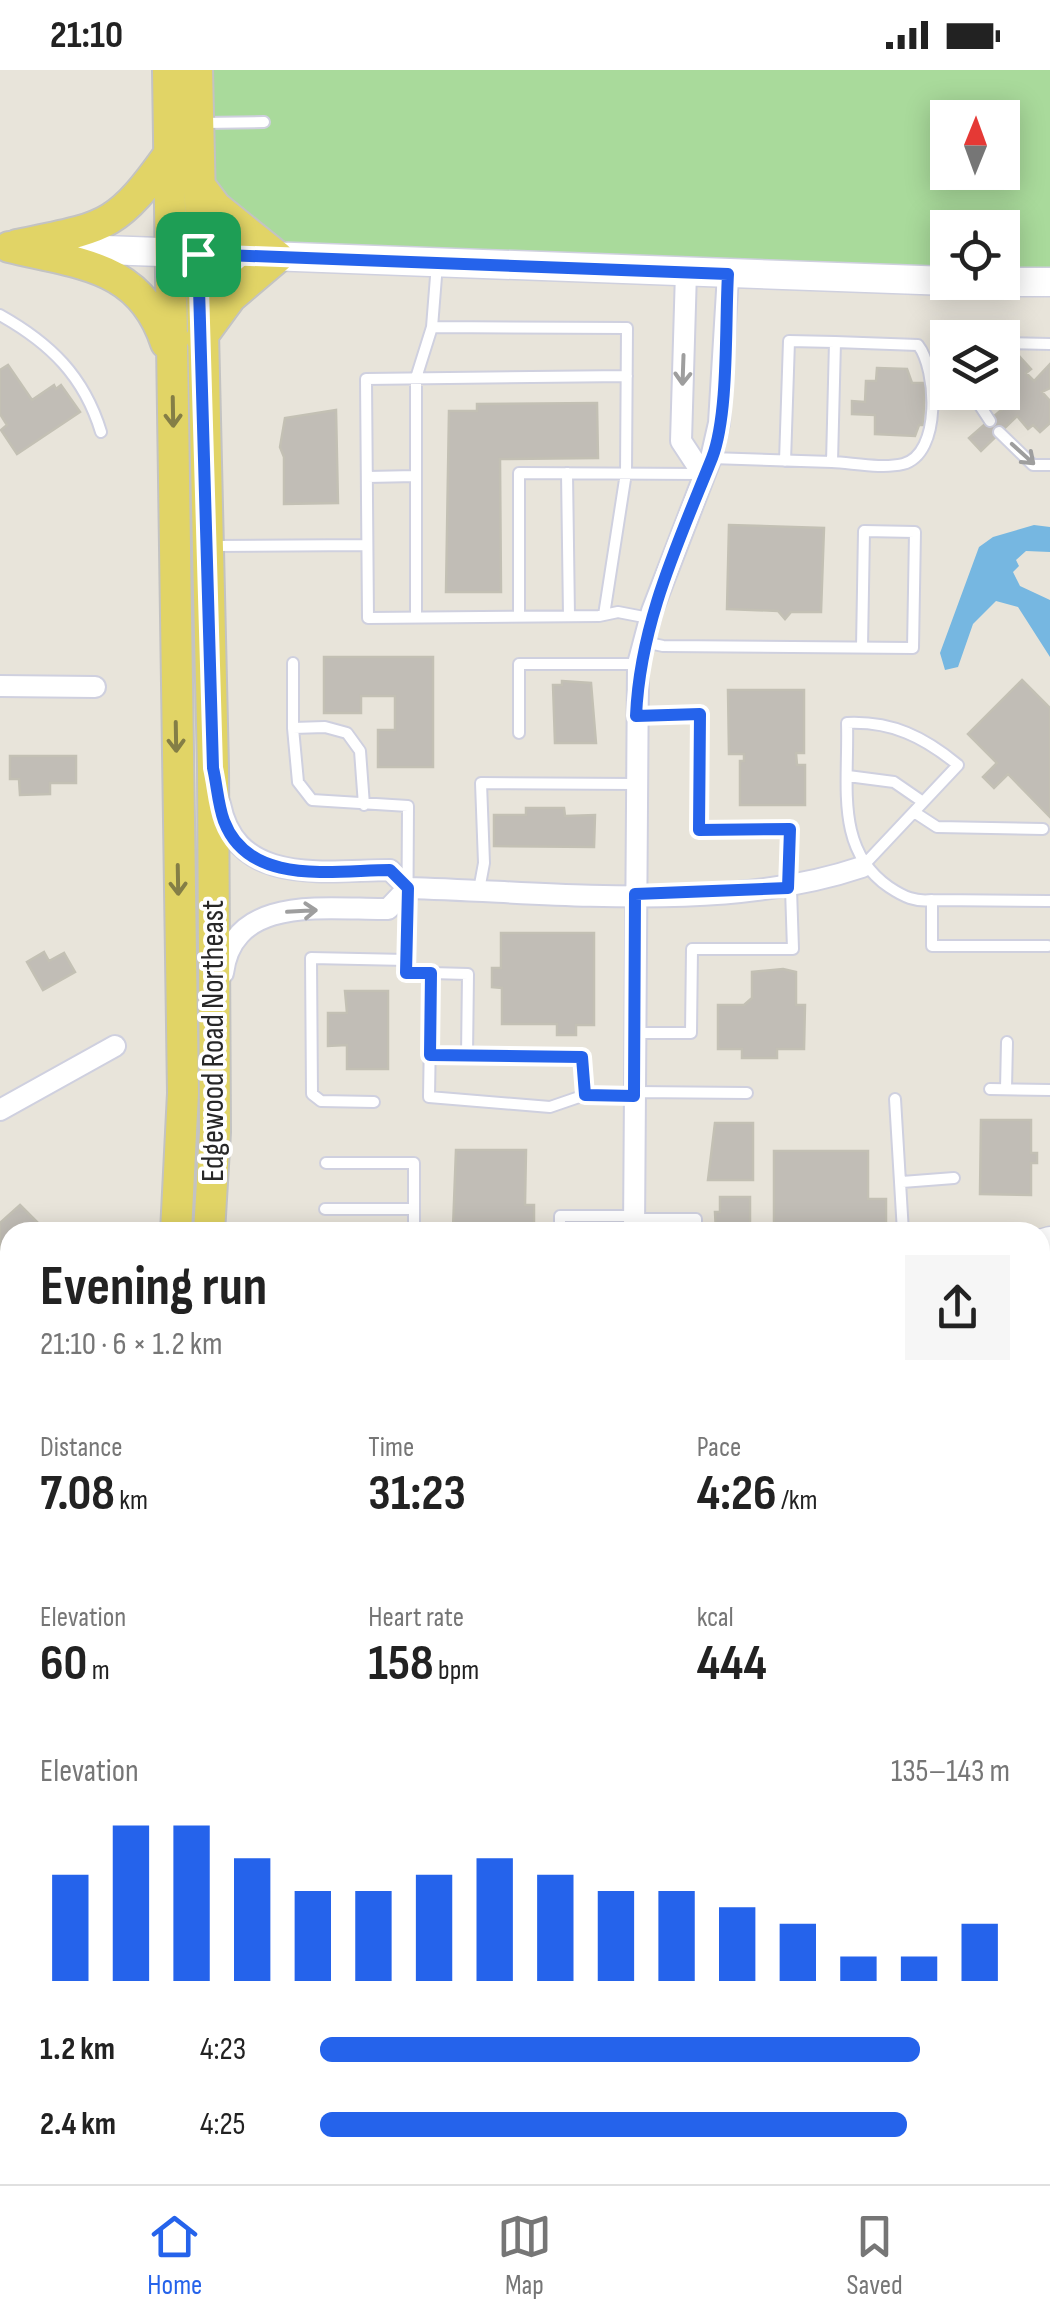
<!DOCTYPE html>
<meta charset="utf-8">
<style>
:root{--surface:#fff;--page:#f6f6f6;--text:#222;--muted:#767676;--line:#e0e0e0;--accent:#2563eb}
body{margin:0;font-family:"Sofia Sans Condensed",sans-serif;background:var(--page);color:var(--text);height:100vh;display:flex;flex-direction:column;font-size:38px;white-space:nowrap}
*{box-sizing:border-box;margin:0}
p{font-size:32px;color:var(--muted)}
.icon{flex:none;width:55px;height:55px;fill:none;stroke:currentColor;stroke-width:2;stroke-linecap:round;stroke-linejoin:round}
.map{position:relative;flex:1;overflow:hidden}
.drawer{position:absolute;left:0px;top:1152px;width:1050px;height:962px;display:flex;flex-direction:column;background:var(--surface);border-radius:30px 30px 0 0;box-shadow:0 5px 25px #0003}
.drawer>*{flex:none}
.needle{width:65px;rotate:1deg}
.tools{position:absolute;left:930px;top:30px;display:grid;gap:20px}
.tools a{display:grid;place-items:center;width:90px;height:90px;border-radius:0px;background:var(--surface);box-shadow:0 5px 25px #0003;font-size:50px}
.pin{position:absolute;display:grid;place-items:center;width:85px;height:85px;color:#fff;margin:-42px;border-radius:20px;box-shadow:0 5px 15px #0006}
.round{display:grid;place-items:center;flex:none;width:105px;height:105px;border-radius:0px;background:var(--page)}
.head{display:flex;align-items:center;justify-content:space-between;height:170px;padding:0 40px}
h1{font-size:55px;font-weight:700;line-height:75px}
.stats{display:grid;grid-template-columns:repeat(3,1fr);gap:15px;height:170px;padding:10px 40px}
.stats div{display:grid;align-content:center}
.stats b{font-size:50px;font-weight:700}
.stats small{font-size:28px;font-weight:400}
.stats p{font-size:28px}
.chart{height:280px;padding:20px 40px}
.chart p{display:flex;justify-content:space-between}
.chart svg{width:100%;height:180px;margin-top:10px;stroke:var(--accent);stroke-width:6}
ul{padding:0 40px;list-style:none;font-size:32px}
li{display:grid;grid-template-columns:160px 120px 1fr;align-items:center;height:75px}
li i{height:25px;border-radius:12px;background:var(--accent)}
.status{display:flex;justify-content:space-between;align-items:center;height:70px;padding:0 50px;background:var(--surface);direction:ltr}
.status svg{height:28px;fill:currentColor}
.dock{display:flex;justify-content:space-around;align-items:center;height:140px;border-top:2px solid var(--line);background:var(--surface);font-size:28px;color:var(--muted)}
.dock a{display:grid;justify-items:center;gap:5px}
.dock .active{color:var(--accent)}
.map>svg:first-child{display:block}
.green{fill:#a9da9b;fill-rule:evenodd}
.water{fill:#76b7e1}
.building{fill:#c1bdb6;stroke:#c3c0b4;stroke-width:2.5}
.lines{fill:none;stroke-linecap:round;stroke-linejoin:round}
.lane-casing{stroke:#cfd0df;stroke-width:14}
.street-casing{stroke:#cfd0df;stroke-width:24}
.secondary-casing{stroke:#cfd0df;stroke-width:31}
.primary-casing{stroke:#c3c3c3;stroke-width:34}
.lane{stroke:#fff;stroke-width:10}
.street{stroke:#fff;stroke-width:20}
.secondary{stroke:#fff;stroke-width:28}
.primary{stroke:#e1d466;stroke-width:30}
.oneway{stroke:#9e9e9e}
.oneway2{stroke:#847e46}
.route-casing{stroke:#fff;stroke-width:20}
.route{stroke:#2563eb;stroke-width:12}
.labels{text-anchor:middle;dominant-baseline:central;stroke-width:8;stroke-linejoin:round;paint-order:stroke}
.street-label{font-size:32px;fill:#272727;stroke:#fff}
</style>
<div class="status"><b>21:10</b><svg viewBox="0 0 49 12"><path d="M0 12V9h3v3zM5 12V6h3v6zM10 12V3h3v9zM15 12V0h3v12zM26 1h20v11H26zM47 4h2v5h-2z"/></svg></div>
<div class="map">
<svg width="1050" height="2114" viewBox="0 0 1050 2114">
<rect width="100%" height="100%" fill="#e8e4da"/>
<path class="green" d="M 197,0 L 1050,0 L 1050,212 L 1003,212 L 1002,158 L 948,158 L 947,211 L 198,184 ZM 948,48 L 1002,48 L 1002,102 L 948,102 Z"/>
<path class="water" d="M 1034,455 L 1050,457 L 1050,482 L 1026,481 L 1016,490 L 1019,496 L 1013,502 L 1020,516 L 1050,530 L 1050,587 L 1018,537 L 996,531 L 973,554 L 958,597 L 945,600 L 940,583 L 979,477 L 993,467 Z"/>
<path class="building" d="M 1020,287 L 1031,299 L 1026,303 L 1034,311 L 1050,294 L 1050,318 L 1042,322 L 1050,331 L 1050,353 L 1040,362 L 1033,355 L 1028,359 L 1017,346 L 981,381 L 969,368 L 1007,335 L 997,323 L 1002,322 L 1002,303 Z
M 8,295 L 32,330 L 54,315 L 56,319 L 61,315 L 80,342 L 17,384 L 1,360 L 7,355 L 0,344 L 0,300 Z
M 877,298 L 907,299 L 912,313 L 925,313 L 923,355 L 919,355 L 915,366 L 875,364 L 875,345 L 852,344 L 852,331 L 865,332 L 866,311 L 876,311 Z
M 597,333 L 598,388 L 500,389 L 501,522 L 446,522 L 449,341 L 477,341 L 477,334 Z
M 336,340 L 338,433 L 284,434 L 284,387 L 280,377 L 285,348 Z
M 729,455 L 824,458 L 821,542 L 791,542 L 785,549 L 778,541 L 727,539 Z
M 324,587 L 433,587 L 433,697 L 378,697 L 378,660 L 395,660 L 395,626 L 361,626 L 361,643 L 324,643 Z
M 1022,610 L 1050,638 L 1050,747 L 1008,704 L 994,718 L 983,707 L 997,693 L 968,664 Z
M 562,611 L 591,613 L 596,673 L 555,673 L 553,615 L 562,615 Z
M 728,620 L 804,620 L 804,683 L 796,683 L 797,695 L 805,695 L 805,735 L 740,735 L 740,691 L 744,691 L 744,684 L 729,684 Z
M 10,686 L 76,686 L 76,713 L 50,713 L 50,724 L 20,725 L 19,709 L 10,709 Z
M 526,738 L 564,738 L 565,746 L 595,745 L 594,777 L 494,776 L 494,745 L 526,745 Z
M 501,863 L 594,863 L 594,955 L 576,955 L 576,965 L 557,965 L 557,954 L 502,954 L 502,918 L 492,917 L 492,898 L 501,898 Z
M 44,882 L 49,891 L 64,883 L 75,902 L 43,920 L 27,892 Z
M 783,899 L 796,902 L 796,935 L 805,935 L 804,979 L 777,979 L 777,988 L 742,988 L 742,979 L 718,979 L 718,935 L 744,935 L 752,928 L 752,902 Z
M 345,921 L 388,921 L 388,999 L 347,999 L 347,975 L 328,976 L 328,943 L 347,943 Z
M 981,1050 L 1031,1050 L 1031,1083 L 1037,1083 L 1037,1093 L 1031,1093 L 1031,1125 L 980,1124 Z
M 715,1053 L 753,1053 L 753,1110 L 708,1110 Z
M 456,1080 L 526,1080 L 525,1135 L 534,1135 L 534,1160 L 461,1162 L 453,1158 Z
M 774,1081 L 868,1081 L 868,1129 L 886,1129 L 886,1160 L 774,1160 Z
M 720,1127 L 750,1127 L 750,1162 L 716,1162 L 715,1142 L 720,1142 Z
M 20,1135 L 38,1153 L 28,1162 L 10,1162 L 10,1192 L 0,1181 L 0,1153 Z
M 1040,1411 L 1050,1411 L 1050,1452 L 1040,1452 Z
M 1040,1769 L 1050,1769 L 1045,1841 L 1040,1842 Z
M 1040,1861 L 1050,1861 L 1050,1928 L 1040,1928 Z
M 1050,2023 L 1050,2085 L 1040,2037 L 1040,2025 Z
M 2,2078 L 10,2078 L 10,2091 L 1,2090 Z
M 11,2105 L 64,2105 L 63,2114 L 10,2114 Z
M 745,2105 L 787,2105 L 790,2114 L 740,2114 L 738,2110 Z
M 913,2105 L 923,2105 L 934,2114 L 905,2114 Z"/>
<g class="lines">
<defs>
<path id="lane" d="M 203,53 L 264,52
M 0,245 C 50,273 84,306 101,362
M 432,257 L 627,258 L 626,403 L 604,545
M 1002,273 L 1050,274
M 627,306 L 366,309 L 368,548 L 599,546 L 618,542 L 649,548
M 971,322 L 990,351
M 999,362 L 1033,395 L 1050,395
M 711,388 L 832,392 L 835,272 L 789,271 L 785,391
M 832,392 C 853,393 882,399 903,394 C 942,384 937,299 918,275 L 835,272
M 567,403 L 569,546
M 367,407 L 416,406
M 213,476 L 367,475
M 519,546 L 519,403 L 700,404
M 416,547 L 416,308 L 432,257 L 437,194
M 644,572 L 663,576 L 913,578 L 915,462 L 864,461 L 862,577
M 293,593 L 293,658
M 519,663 L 519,594 L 637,594
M 848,706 L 894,712 L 923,732
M 364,735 L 360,681 L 347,663 L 325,657 L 293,658 L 298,712 L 312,730 L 408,736 L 407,903 L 431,903
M 914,742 L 937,757 L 1043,759
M 862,797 L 958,695 C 924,667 892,651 847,653 C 849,714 834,779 889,817 C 904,827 915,832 932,830
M 479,820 L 484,793 L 481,713 L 635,714
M 1048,876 L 932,876 L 932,830 L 1049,831
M 634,963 L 691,963 L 692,879 L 793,879 L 789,759 L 699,760 L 700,644 L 637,645
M 430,985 L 467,986 L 468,904 L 431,903 L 429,1027 L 550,1037 L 585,1025 L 634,1026
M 467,986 L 582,987 L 585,1025
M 990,1019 L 1050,1020
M 1006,1019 L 1007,972
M 635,1022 L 747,1023
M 895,1029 L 903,1162
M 374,1032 L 321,1031 L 312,1024 L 311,888 L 407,890
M 326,1093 L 414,1093 L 414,1162
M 902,1112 L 954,1108
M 325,1139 L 414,1139
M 635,1149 L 696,1149 L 696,1162
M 560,1162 L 560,1146 L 634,1146
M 1040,1303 L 1050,1303
M 1040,1381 L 1050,1381
M 0,1888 L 10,1870"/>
<path id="street" d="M 686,202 L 681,371 L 702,403
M 0,616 L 95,617
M 220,734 C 236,817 326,800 390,800 L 408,818 C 554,822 723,844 862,797
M 223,903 C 233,823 329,840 388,839 L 408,818
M 0,1040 L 115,976
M 634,1162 L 638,594 L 652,541 L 711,388 L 719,353 L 728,204
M 1040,1604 L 1050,1604
M 669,2114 L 678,2105"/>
<path id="secondary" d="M 50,178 L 948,211
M 1002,212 L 1050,212
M 1040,1174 L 1050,1171"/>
<path id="primary" d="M 168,0 L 183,1023 L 176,1162
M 197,0 L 213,698 L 215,1062 L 209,1162
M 198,113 L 216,137 L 278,187 L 231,227 L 201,268
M 17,175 C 105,157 116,159 169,84
M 9,177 C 79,194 141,195 166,273
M 0,1683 L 10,1666
M 0,1742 L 10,1727"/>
</defs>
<use href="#lane" class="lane-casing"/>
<use href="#street" class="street-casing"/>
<use href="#secondary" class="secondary-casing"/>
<use href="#primary" class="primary-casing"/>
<use href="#lane" class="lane"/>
<use href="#street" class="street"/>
<use href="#secondary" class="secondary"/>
<use href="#primary" class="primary"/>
</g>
<defs><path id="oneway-shaft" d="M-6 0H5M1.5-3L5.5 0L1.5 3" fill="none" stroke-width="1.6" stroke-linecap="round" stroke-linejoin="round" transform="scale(2.5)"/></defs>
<g class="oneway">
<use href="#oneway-shaft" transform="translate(683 300) rotate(92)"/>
<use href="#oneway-shaft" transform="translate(1023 384) rotate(42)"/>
<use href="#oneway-shaft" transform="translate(302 841) rotate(-3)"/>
</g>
<g class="oneway2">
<use href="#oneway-shaft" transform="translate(173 342) rotate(89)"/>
<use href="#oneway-shaft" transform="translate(176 667) rotate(89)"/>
<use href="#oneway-shaft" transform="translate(178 810) rotate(89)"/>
</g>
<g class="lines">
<defs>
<path id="route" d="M 198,184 L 728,204 C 725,253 729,344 712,388 C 678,473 640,553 636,646 L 700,644 L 699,760 L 790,759 L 788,818 L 635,824 L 634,1026 L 585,1025 L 582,987 L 430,985 L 431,903 L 406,903 L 408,818 L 390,800 C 334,800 249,817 224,751 C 218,735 217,715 213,698 Z"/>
</defs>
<use href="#route" class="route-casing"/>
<use href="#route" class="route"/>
</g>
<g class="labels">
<g class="street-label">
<text transform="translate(213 971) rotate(-90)">Edgewood Road Northeast</text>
</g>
</g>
</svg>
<div class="tools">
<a><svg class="needle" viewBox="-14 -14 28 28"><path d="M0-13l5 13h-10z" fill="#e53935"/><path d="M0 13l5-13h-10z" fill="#767676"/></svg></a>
<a><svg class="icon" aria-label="locate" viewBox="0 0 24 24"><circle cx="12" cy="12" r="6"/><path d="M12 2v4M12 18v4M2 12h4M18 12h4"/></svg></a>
<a><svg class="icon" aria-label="layers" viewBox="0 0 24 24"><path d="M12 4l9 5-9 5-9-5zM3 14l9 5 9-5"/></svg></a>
</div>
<div class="pin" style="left:198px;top:184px;background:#1e9e55"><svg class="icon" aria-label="arrive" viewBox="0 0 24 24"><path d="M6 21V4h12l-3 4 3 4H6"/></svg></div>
<section class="drawer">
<div class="head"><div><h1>Evening run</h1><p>21:10 · 6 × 1.2 km</p></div><a class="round"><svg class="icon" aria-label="share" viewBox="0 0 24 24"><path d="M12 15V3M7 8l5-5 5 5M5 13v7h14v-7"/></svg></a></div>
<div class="stats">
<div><p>Distance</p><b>7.08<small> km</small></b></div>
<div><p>Time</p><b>31:23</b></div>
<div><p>Pace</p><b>4:26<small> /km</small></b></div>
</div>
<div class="stats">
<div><p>Elevation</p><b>60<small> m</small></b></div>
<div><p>Heart rate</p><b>158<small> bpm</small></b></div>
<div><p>kcal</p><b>444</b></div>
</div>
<div class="chart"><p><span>Elevation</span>135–143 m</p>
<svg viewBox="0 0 160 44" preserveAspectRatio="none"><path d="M5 44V18M15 44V6M25 44V6M35 44V14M45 44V22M55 44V22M65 44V18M75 44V14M85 44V18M95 44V22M105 44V22M115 44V26M125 44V30M135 44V38M145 44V38M155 44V30"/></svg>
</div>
<ul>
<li><b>1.2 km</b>4:23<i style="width:87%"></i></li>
<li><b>2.4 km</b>4:25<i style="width:85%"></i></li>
</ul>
</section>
</div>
<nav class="dock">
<a class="active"><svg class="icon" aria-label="home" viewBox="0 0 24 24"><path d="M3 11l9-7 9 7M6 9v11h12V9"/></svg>Home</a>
<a><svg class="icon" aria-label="map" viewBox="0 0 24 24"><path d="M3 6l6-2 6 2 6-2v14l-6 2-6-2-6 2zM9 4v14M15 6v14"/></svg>Map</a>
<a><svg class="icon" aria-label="saved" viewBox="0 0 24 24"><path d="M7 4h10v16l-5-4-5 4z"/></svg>Saved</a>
</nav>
